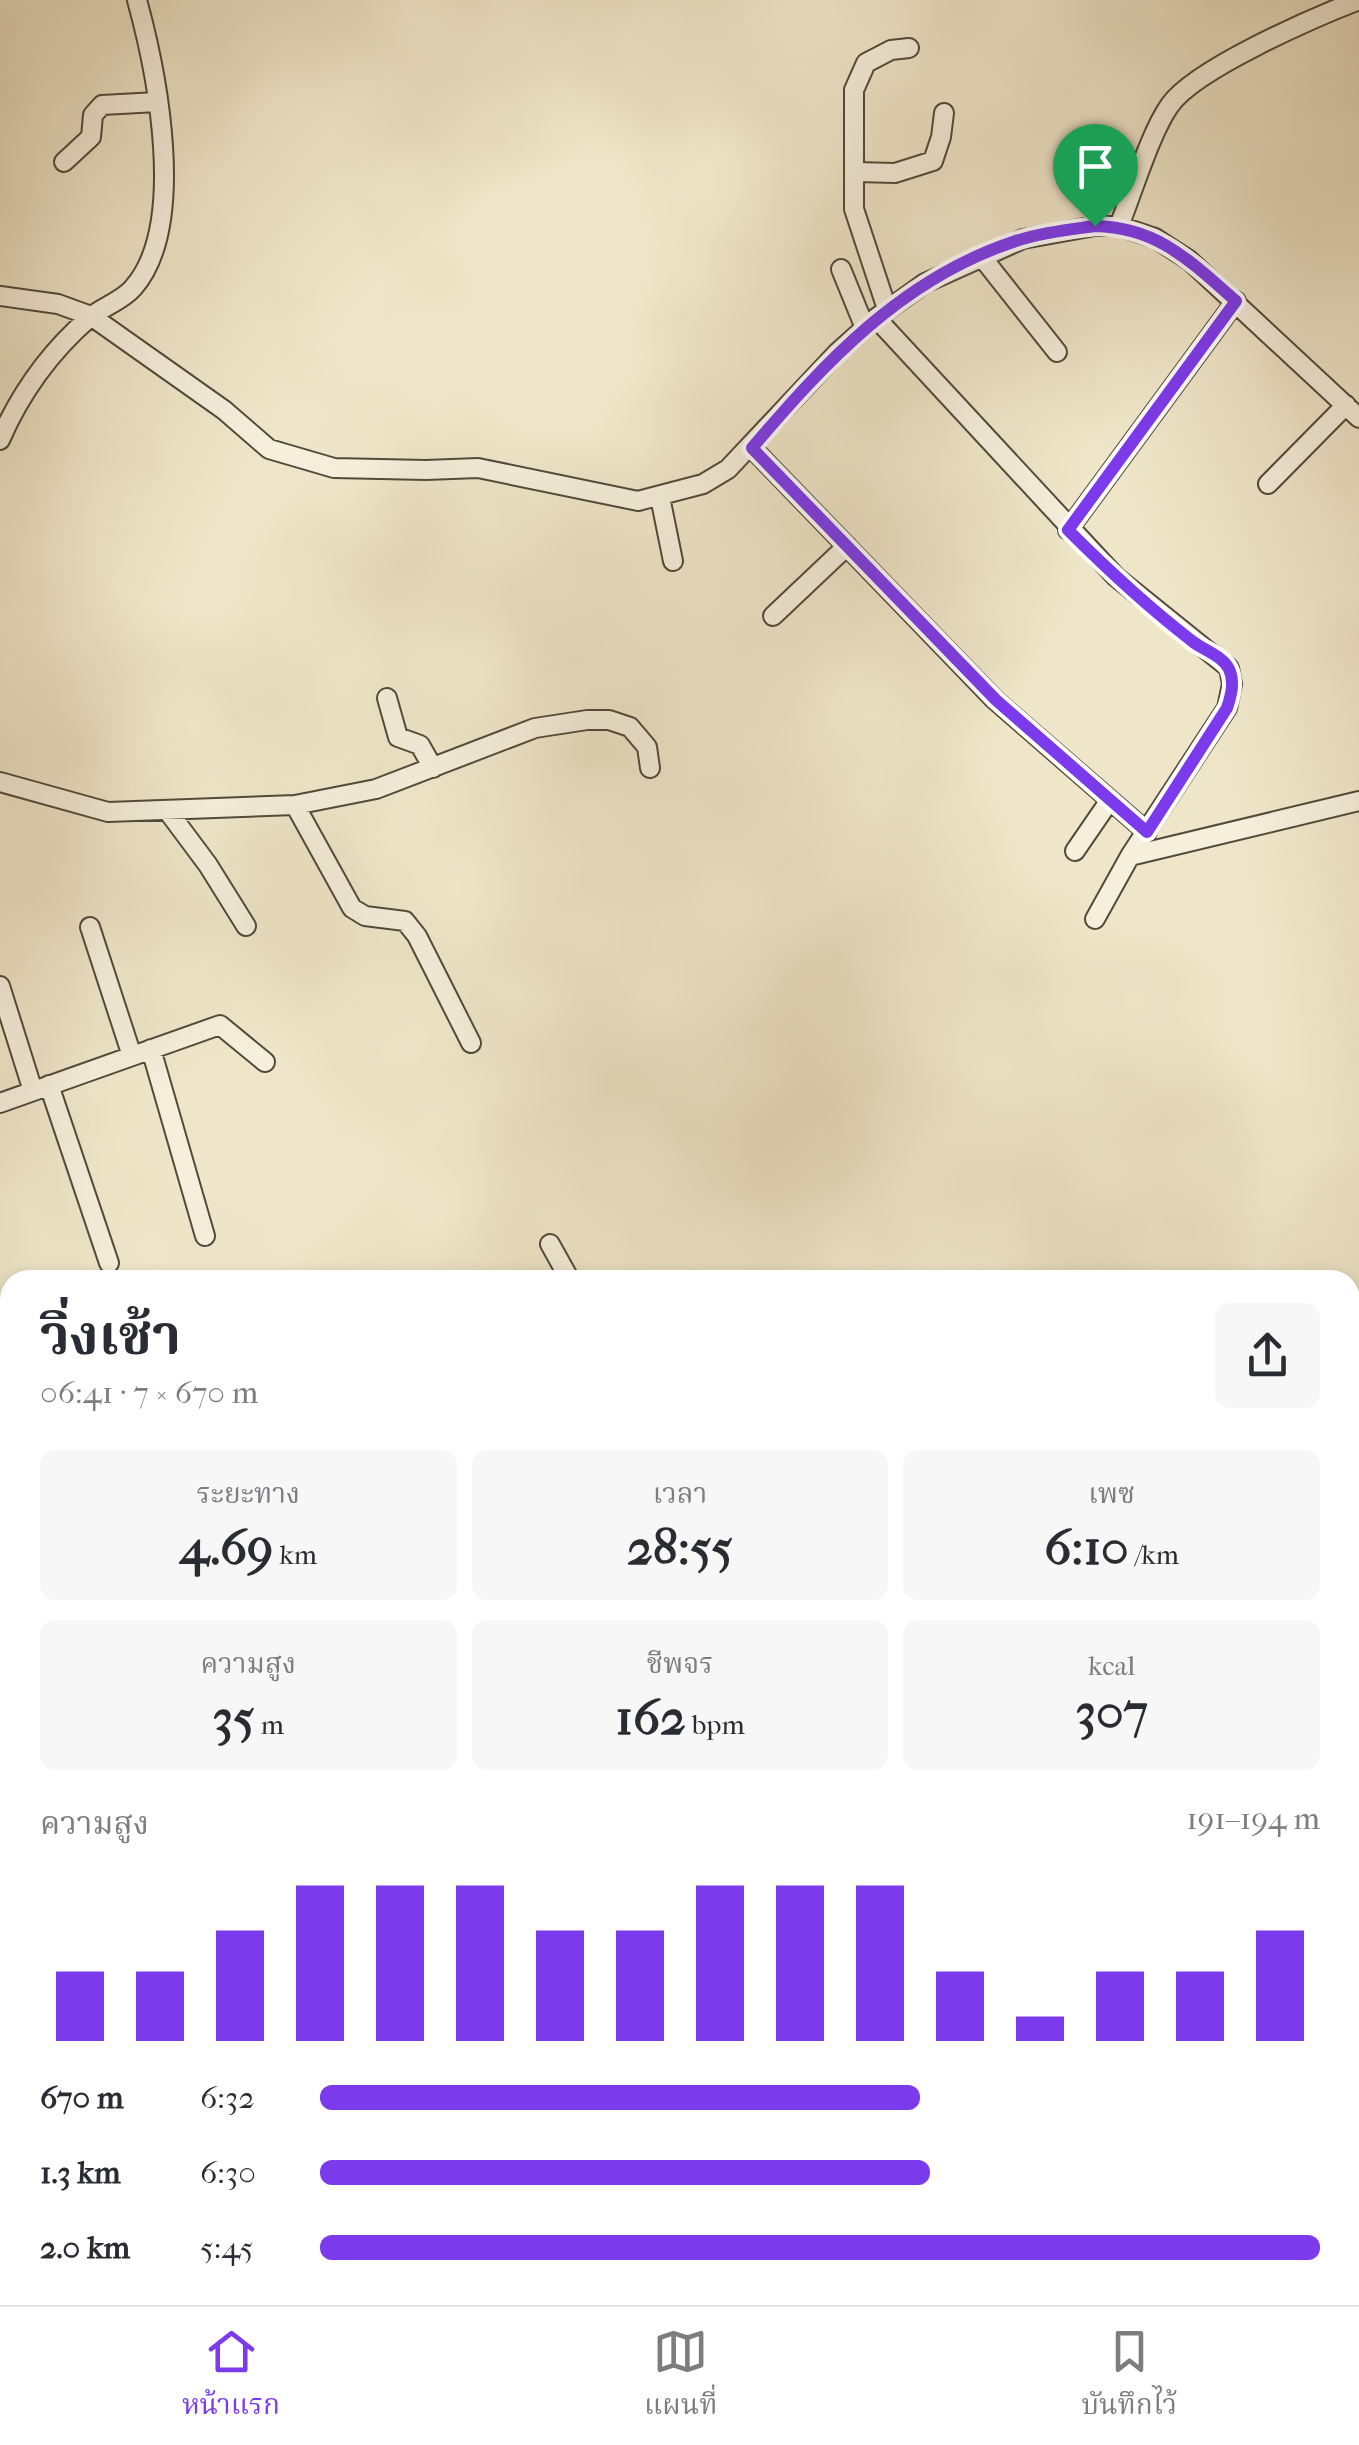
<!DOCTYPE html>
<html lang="th">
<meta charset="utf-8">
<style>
:root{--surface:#fff;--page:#f7f7f7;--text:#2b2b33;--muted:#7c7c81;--line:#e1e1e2;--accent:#7c3aed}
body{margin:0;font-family:"IM FELL French Canon","Noto Serif Thai",serif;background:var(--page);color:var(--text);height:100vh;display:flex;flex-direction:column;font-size:38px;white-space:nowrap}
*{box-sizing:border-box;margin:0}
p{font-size:32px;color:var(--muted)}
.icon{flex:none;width:55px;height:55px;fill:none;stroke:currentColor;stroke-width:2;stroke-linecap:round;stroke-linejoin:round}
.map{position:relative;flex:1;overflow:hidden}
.panel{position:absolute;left:0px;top:1270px;width:1360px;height:1035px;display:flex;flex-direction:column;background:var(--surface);border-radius:30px 30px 0 0;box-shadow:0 5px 15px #0003}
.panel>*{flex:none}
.pin{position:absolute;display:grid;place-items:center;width:85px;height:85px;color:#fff;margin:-102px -42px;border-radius:50% 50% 50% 0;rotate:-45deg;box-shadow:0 0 10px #0007}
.pin .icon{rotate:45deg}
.round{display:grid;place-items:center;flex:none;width:105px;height:105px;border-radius:15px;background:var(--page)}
.headline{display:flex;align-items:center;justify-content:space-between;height:170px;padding:0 40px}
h1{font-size:55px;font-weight:700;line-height:75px}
.figures{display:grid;grid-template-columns:repeat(3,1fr);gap:15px;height:170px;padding:10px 40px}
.figures div{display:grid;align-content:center;border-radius:15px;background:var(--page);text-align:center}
.figures b{font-size:50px;font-weight:700}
.figures small{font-size:28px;font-weight:400}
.figures p{font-size:28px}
.chart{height:280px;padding:20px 40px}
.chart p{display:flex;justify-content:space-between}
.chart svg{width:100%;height:180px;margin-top:10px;stroke:var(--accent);stroke-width:6}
ul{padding:0 40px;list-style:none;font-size:32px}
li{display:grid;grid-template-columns:160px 120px 1fr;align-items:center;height:75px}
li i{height:25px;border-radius:12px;background:var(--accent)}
.menu{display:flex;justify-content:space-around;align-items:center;height:140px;border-top:2px solid var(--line);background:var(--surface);font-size:28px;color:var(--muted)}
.menu a{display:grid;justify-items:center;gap:5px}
.menu .selected{color:var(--accent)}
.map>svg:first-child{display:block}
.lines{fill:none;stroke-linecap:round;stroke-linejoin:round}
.minor-casing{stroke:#524a3a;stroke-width:22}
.minor{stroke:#f5efdc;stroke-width:18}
.route-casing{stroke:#fff;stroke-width:20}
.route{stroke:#7c3aed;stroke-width:12}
</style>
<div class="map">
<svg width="1359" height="2305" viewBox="0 0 1359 2305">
<rect width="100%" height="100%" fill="#efe6c9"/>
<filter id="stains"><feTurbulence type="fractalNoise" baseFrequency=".002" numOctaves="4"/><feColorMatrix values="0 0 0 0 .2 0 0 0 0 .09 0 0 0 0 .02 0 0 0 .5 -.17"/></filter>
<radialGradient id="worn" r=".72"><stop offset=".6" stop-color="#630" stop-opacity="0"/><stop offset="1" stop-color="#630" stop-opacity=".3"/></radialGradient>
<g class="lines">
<defs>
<path id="minor" d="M 64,162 L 91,137 L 93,115 L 102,105 L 157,102
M 856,172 L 895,173 L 933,161 L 941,137 L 944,113
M 1119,226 C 1132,194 1151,131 1170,105 C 1195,69 1315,17 1359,0
M 981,256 L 1057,352
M 841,269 L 865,328
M 0,296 L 58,304 L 91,316 L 224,410 L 269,449 L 334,468 L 426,470 L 478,468 L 638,501 L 703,484 L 728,469 L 837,353 L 876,318 L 925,283 L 1023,239 L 1095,226 L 1119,226 L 1155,238 L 1189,260 L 1359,418
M 887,309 L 854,209 L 854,90 L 866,63 L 891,50 L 909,48
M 876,318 L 1116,577 L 1229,668 L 1232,684 L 1227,708 L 1130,856
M 0,440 C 20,394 51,351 89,318 C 102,307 122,301 133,288 C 188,226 157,73 137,0
M 752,448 L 995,700 L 1147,832
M 1268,484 L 1346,405
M 660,497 L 673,561
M 1068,530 L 1236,301
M 773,616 L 847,546
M 387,698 L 398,737 L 420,745 L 433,768
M 0,782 L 108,812 L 295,805 L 376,789 L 535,728 L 587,720 L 609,720 L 630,727 L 647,747 L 650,768
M 295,805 L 352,908 L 365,916 L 405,921 L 417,936 L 471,1043
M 167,810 L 208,865 L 246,926
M 1075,851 L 1110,800
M 1095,919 L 1130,856 L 1359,801
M 90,927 L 132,1056
M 0,986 L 33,1091
M 151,1049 L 205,1236
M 49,1085 L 109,1263
M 0,1103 L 220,1025 L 265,1062
M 550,1244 L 570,1280
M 0,1502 L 10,1537
M 0,2102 L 10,2103"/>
</defs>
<use href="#minor" class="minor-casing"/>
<use href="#minor" class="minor"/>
</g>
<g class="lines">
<defs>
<path id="route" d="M 1095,226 C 1158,227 1191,262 1236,301 L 1068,530 C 1107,569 1148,607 1192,641 C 1203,650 1223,656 1229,669 C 1235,682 1231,696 1227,708 L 1147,832 L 996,700 L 752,448 C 825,362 902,279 1013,242 C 1039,233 1067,230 1095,226 Z"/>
</defs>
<use href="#route" class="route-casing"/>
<use href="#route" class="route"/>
</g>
<rect width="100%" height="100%" filter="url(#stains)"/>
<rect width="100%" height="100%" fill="url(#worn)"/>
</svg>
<div class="pin" style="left:1095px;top:226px;background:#1e9e55"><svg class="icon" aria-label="arrive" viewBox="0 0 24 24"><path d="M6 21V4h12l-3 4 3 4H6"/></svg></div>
<section class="panel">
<div class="headline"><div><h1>วิ่งเช้า</h1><p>06:41 · 7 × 670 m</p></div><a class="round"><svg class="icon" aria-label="share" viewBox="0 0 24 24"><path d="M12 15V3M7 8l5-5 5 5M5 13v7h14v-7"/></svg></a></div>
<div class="figures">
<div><p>ระยะทาง</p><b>4.69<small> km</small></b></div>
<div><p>เวลา</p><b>28:55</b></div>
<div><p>เพซ</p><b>6:10<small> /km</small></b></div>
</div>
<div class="figures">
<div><p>ความสูง</p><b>35<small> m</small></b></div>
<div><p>ชีพจร</p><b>162<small> bpm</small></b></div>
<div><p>kcal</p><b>307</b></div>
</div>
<div class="chart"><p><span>ความสูง</span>191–194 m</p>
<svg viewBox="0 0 160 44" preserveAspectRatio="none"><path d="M5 44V27M15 44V27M25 44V17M35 44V6M45 44V6M55 44V6M65 44V17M75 44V17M85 44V6M95 44V6M105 44V6M115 44V27M125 44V38M135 44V27M145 44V27M155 44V17"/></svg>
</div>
<ul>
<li><b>670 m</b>6:32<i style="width:60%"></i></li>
<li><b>1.3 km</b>6:30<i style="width:61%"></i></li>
<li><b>2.0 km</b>5:45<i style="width:100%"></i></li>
</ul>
</section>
</div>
<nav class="menu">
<a class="selected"><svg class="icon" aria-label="home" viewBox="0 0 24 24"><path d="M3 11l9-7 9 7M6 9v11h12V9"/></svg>หน้าแรก</a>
<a><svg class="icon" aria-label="map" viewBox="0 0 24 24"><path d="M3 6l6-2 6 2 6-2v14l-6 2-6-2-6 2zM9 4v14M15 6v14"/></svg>แผนที่</a>
<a><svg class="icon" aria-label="saved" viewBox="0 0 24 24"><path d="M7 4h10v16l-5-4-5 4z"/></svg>บันทึกไว้</a>
</nav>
